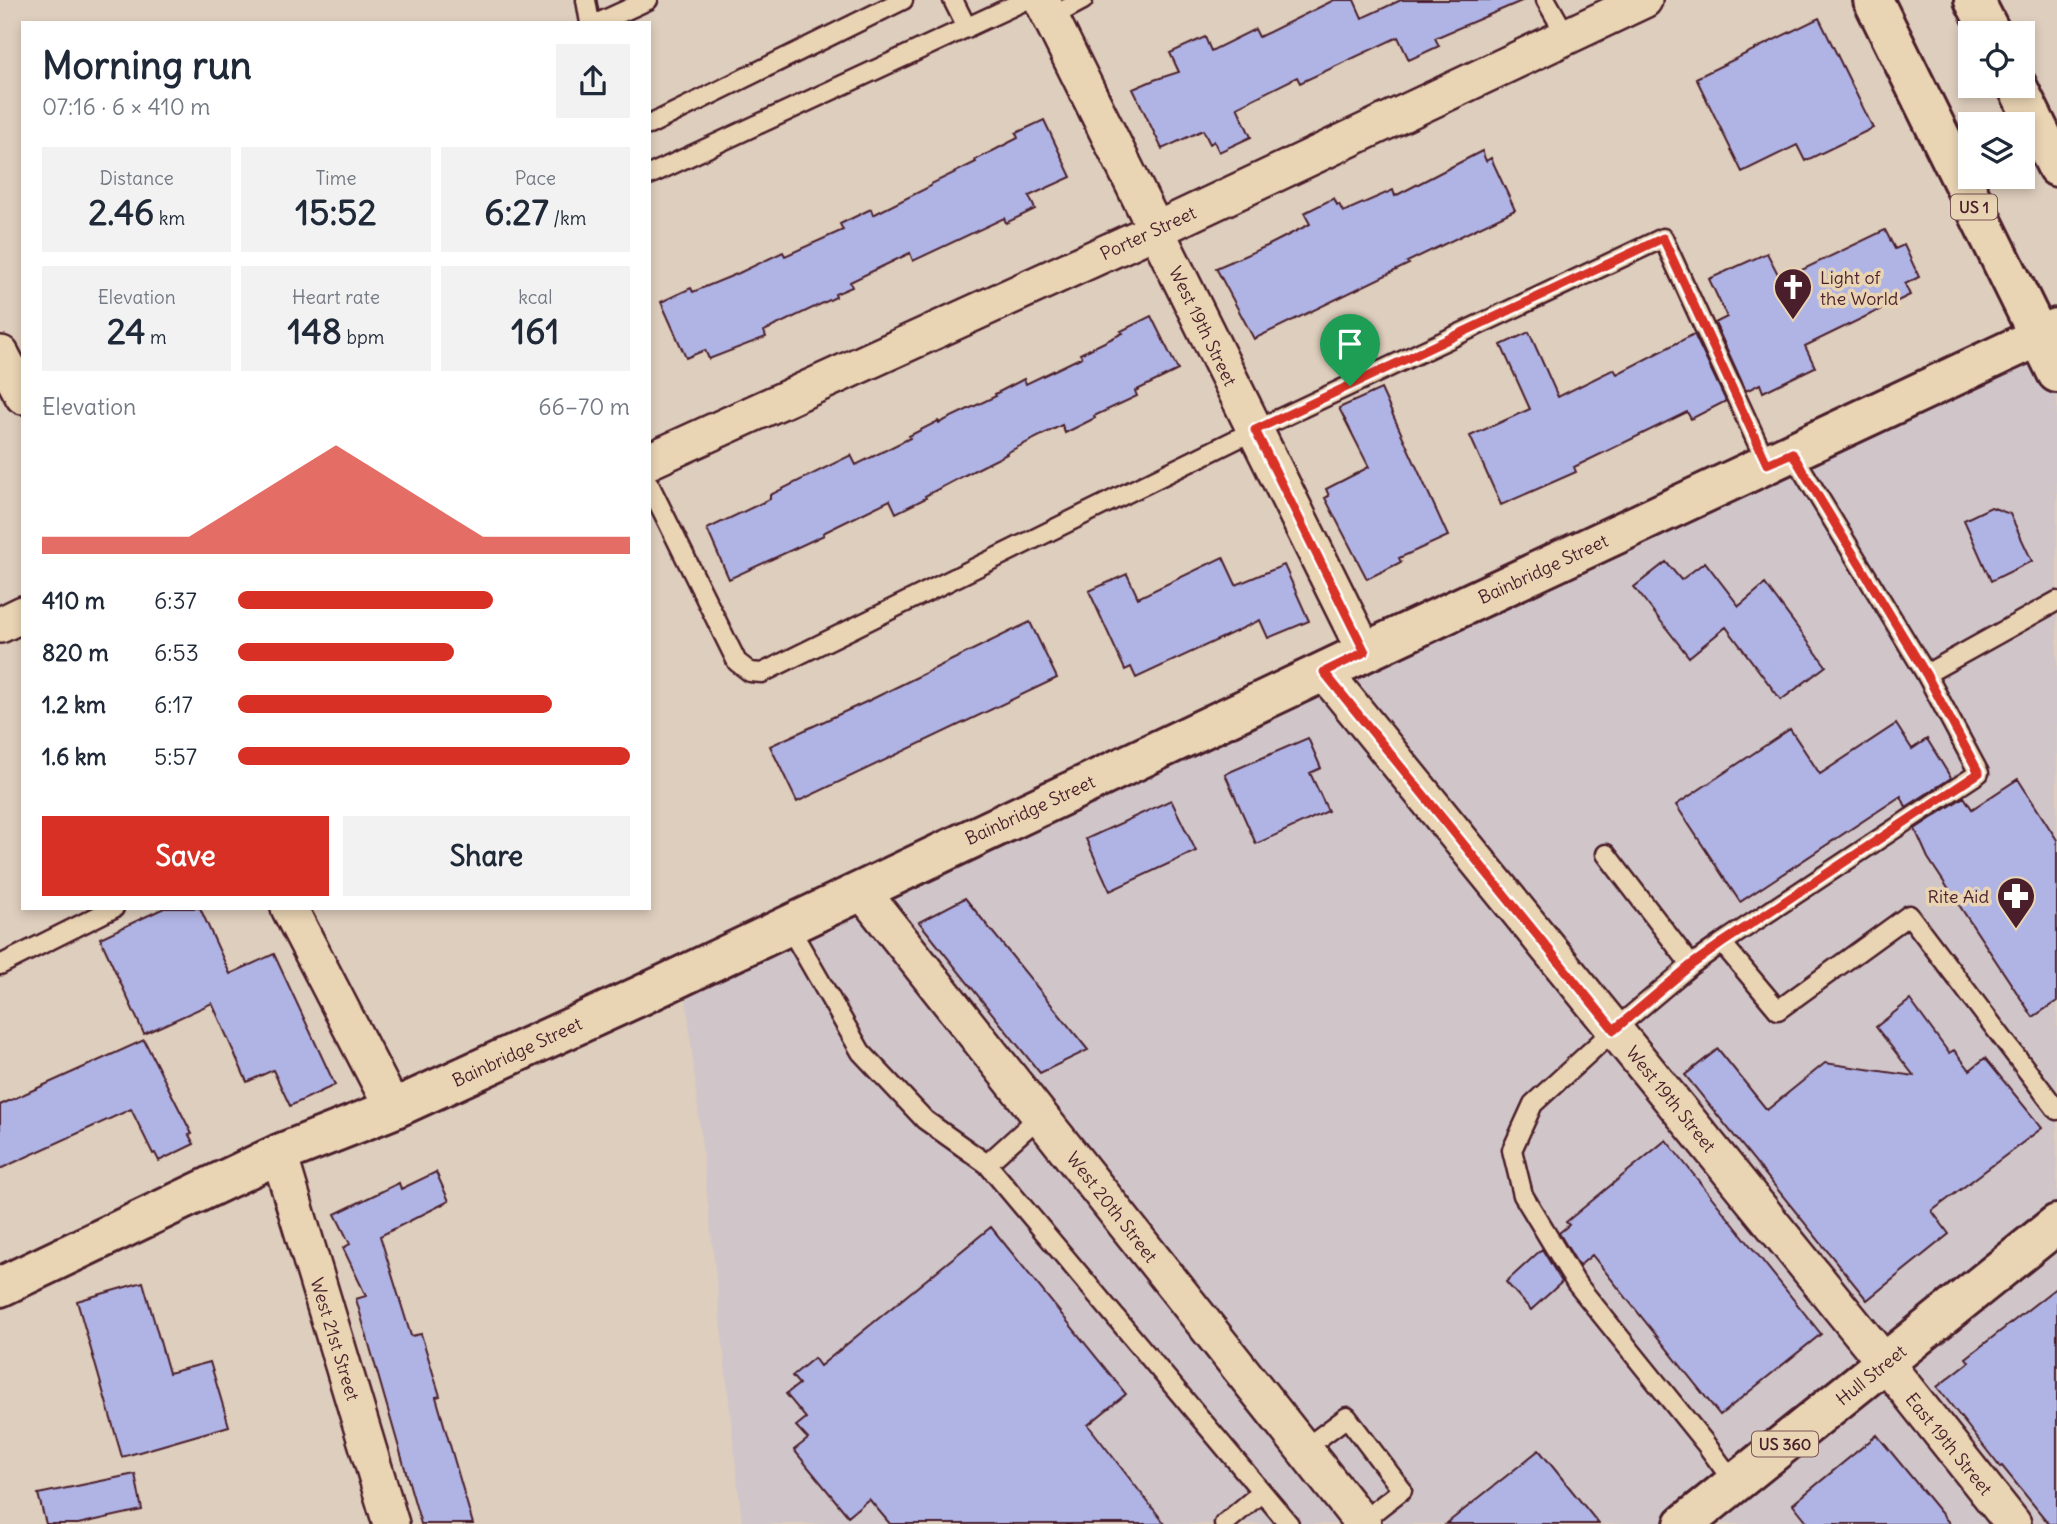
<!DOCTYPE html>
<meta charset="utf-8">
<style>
:root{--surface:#fff;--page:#f2f2f3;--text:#1f2937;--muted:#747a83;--accent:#d93025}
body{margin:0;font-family:Delius,sans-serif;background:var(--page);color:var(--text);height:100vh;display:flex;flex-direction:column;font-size:26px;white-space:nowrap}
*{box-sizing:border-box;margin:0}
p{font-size:23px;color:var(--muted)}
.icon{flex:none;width:38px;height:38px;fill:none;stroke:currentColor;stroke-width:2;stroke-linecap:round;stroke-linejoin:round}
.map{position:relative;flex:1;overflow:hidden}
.sheet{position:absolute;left:21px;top:21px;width:630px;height:889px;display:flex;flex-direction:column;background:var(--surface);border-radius:0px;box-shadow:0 4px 10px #0003}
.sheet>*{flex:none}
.buttons{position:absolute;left:1958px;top:21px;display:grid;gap:14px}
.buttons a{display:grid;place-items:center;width:77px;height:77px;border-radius:0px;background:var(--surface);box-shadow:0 4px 10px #0003;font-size:35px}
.pin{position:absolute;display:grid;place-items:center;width:60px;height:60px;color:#fff;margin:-72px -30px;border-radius:50% 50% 50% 0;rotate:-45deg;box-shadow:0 0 7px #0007}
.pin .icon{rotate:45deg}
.round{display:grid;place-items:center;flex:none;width:74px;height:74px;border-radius:0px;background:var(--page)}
.headline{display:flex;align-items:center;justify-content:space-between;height:119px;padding:0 21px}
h1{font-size:38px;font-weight:800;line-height:52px}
.figures{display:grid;grid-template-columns:repeat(3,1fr);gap:10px;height:119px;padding:7px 21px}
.figures div{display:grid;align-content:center;border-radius:0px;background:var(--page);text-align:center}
.figures b{font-size:35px;font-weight:800}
.figures small{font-size:19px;font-weight:400}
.figures p{font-size:19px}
.chart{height:196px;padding:14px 21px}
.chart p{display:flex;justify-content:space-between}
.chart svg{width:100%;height:126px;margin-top:7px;fill:var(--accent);opacity:.7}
.primary-button{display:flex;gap:14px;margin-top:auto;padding:14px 21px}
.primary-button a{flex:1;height:80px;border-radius:0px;background:var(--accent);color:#fff;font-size:28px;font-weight:800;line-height:80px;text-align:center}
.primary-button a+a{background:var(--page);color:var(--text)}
ul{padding:0 21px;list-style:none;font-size:23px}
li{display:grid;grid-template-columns:112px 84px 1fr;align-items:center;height:52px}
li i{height:18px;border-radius:9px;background:var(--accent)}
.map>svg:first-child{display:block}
.built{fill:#d0c6c9}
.building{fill:#b0b4e5;stroke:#4a1f2b;stroke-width:2}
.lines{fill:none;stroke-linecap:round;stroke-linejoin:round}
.service-casing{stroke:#4a1f2b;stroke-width:23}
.minor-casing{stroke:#4a1f2b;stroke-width:40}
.tertiary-casing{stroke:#4a1f2b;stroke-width:44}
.primary-casing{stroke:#4a1f2b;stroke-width:44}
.service{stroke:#e9d4b3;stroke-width:18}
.minor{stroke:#e9d4b3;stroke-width:35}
.tertiary{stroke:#e9d4b3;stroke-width:38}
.primary{stroke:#e9d4b3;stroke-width:38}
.route-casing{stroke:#fff;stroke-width:14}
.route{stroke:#d93025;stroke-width:9}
.labels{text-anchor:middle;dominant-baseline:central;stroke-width:7;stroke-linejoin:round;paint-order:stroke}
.shield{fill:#e9d4b3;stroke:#7a5554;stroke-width:2}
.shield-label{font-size:16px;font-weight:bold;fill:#4a1f2b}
.street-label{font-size:18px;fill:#4a1f2b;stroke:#e9d4b3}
.poi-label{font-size:18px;fill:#4a1f2b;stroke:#e9d4b3;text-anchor:start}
</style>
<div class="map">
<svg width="2057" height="1524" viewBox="0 0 2057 1524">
<rect width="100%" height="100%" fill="#decebd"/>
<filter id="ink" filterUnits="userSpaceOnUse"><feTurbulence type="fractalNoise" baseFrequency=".0143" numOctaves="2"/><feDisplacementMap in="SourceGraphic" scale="14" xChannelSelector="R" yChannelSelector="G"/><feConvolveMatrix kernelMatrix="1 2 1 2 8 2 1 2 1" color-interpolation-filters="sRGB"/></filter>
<g filter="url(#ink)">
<path class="built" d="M 2057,337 L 2057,1524 L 742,1524 L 684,977 Z"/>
<path class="building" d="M 1334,0 L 1354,0 L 1362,18 L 1401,0 L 1524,0 L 1435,38 L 1439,46 L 1409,60 L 1398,37 L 1300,83 L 1297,77 L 1237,107 L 1251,137 L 1219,152 L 1214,141 L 1210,144 L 1203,130 L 1162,149 L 1133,89 L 1154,80 L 1179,72 L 1170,53 L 1205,37 L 1211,51 L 1255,29 L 1259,37 Z
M 1819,18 L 1873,128 L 1805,161 L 1797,145 L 1742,172 L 1696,78 Z
M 1044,120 L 1071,177 L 1029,196 L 1035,209 L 1006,223 L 1004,218 L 913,261 L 910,253 L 850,282 L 852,287 L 835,294 L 836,297 L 764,331 L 766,337 L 709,359 L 705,350 L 686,358 L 661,302 L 691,288 L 693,292 L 739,273 L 783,252 L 785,256 L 843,230 L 840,224 L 871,209 L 873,215 L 931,186 L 931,184 L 976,162 L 975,160 L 1018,138 L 1016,133 Z
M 1482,151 L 1486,161 L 1491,158 L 1515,210 L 1407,262 L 1409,264 L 1254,339 L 1216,268 L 1267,246 L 1310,224 L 1304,213 L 1334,198 L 1337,205 L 1339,204 L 1343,212 L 1393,190 L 1395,196 Z
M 1885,230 L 1895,249 L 1904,245 L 1919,277 L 1905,284 L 1910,295 L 1805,346 L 1815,367 L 1763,392 L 1760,384 L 1746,391 L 1715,323 L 1727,317 L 1709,279 L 1767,253 L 1781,280 Z
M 1151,316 L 1178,370 L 1135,391 L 1137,396 L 1094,416 L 1095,418 L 1065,433 L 1062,425 L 1006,453 L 1007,454 L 965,475 L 925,496 L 926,498 L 896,513 L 890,500 L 823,533 L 824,535 L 729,579 L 707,529 L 770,499 L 770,495 L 851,455 L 856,465 L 910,438 L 909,436 L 938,421 L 939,423 L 996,396 L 995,394 L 1024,379 L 1026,384 L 1082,357 L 1080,354 L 1123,333 L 1121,331 Z
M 1529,332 L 1558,397 L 1614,369 L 1617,374 L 1694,334 L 1726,401 L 1691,419 L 1687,412 L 1574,467 L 1576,472 L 1501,505 L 1470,436 L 1530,409 L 1501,345 Z
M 1381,389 L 1448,536 L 1399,558 L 1401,562 L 1367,579 L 1325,498 L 1329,496 L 1326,489 L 1369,467 L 1339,408 Z
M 1991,507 L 2010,514 L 2032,561 L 1991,581 L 1964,520 Z
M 1223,557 L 1236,585 L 1284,565 L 1309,621 L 1268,638 L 1260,620 L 1136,678 L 1131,667 L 1125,670 L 1089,591 L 1127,574 L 1138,598 Z
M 1666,562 L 1681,580 L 1705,562 L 1739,606 L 1765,584 L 1826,666 L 1781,700 L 1726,627 L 1689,657 L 1634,587 Z
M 1030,622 L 1057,678 L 797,802 L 770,746 L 868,701 Z
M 1896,724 L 1912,749 L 1927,739 L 1951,778 L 1906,807 L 1901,796 L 1740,902 L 1676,805 L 1790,729 L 1820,774 Z
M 1308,738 L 1321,768 L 1310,773 L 1328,811 L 1256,844 L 1225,774 Z
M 2018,779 L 2057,840 L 2057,1001 L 2033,1017 L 1928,858 L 1915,829 L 1964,797 L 1972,809 Z
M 1171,800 L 1196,851 L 1110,891 L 1086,839 Z
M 965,898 L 1088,1050 L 1040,1073 L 919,922 Z
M 164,908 L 200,908 L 230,974 L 274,954 L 335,1085 L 290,1106 L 273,1070 L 247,1082 L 212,1003 L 144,1034 L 100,938 Z
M 1910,1000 L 1949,1053 L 1954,1050 L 1970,1070 L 1985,1058 L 2042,1128 L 1932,1211 L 1949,1234 L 1867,1300 L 1685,1075 L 1718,1049 L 1767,1110 L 1825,1063 L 1914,1076 L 1876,1027 Z
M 144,1040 L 192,1134 L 189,1135 L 194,1144 L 159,1161 L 155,1153 L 153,1154 L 131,1109 L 0,1169 L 0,1105 Z
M 1666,1140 L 1821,1334 L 1720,1415 L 1592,1255 L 1579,1266 L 1559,1233 L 1569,1225 L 1566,1222 Z
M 436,1172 L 449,1201 L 380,1236 L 411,1336 L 421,1334 L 440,1396 L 436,1397 L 473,1524 L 421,1524 L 356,1299 L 366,1296 L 343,1248 L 350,1244 L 335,1214 L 399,1183 L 401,1189 Z
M 991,1227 L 1126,1394 L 1088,1425 L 1165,1524 L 890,1524 L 869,1499 L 848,1516 L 794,1450 L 808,1439 L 796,1426 L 806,1418 L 786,1394 L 799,1384 L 792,1376 L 814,1358 L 820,1366 Z
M 1542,1249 L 1562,1282 L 1531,1310 L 1506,1282 Z
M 143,1282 L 169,1373 L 210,1362 L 229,1426 L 122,1457 L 77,1301 Z
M 2057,1287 L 2057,1524 L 2049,1524 L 2002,1466 L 2000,1467 L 1937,1387 L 1969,1362 L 1966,1358 Z
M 1877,1435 L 1950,1524 L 1809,1524 L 1793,1504 Z
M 1539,1450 L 1599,1524 L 1446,1524 Z
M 135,1474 L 142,1510 L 78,1524 L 46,1524 L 38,1494 Z"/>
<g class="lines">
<defs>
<path id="service" d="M 586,0 L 590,23
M 953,0 L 967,28
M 1546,0 L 1567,37
M 1051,17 L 1083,0
M 598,23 L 648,0
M 649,125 L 903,0
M 649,175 L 1026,0
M 649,484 L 737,662 L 750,672 L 762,673 L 1255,430 L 1663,238 L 1767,464
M 1926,674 L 2057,601
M 1606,854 L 1691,965
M 788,925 L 861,1052 L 925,1120 L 987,1164 L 1289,1524
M 1722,943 L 1979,773 L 1926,674 L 1792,453
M 0,965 L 114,908
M 987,1164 L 1040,1116
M 1304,1449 L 1347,1417 L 1402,1490 L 1361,1522
M 1735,1484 L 1705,1443 L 1576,1283 L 1523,1195 L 1512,1150 L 1533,1104 L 1614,1030 L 1691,965 L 1722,943 L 1778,1010 L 1909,915 L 2057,1110
M 1224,1524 L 1262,1492"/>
<path id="minor" d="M 1042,0 L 1365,652
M 1,354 L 23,396
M 649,461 L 1156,230 L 1644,0
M 0,625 L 23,614
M 1324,672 L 1886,1364 L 2013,1524
M 861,890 L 1363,1524
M 289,908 L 393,1109
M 279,1154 L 391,1524"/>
<path id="tertiary" d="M 0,1287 L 279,1154 L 393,1109 L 642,995 L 1365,652 L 2057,328"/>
<path id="primary" d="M 1873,0 L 2057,373
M 1974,0 L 1991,33
M 2017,86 L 2057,167
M 1684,1524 L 2057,1224"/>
</defs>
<use href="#service" class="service-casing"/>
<use href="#minor" class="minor-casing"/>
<use href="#tertiary" class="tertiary-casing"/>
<use href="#primary" class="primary-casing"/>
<use href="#service" class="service"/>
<use href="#minor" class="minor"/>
<use href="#tertiary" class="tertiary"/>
<use href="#primary" class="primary"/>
</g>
</g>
<g class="lines" filter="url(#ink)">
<defs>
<path id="route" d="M 1663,238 L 1767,464 L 1792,453 L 1926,674 L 1979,773 L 1722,943 L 1691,965 L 1614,1030 L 1324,672 L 1365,652 L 1255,430 Z"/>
</defs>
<use href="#route" class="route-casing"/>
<use href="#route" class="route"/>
</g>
<defs>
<symbol id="church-pin" viewBox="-11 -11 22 30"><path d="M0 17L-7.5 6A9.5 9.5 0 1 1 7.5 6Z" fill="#4a1f2b" stroke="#e9d4b3"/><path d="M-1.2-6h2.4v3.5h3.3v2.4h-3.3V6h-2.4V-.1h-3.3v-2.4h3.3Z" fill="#fff"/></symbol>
<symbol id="pharmacy-pin" viewBox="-11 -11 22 30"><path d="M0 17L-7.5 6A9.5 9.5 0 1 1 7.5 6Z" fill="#4a1f2b" stroke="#e9d4b3"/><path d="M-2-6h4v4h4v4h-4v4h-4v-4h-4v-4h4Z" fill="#fff"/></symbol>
</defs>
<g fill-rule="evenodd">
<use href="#church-pin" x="1771" y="265" width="44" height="60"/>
<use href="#pharmacy-pin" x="1994" y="874" width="44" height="60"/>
</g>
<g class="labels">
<g class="shield">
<rect x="1951" y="194.5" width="46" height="25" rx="5"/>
<rect x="1752" y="1431.5" width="66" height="25" rx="5"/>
</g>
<g class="shield-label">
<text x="1974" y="207">US 1</text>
<text x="1785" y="1444">US 360</text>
</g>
<g class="street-label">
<text transform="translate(1148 233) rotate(-25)">Porter Street</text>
<text transform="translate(1203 326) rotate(64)">West 19th Street</text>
<text transform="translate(1543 569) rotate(-25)">Bainbridge Street</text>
<text transform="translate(1030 810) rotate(-25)">Bainbridge Street</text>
<text transform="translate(517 1052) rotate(-25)">Bainbridge Street</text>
<text transform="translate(1671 1099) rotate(51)">West 19th Street</text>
<text transform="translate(1112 1207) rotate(52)">West 20th Street</text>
<text transform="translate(335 1339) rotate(73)">West 21st Street</text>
<text transform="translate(1871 1375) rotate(-39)">Hull Street</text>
<text transform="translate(1949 1444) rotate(51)">East 19th Street</text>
</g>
<g class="poi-label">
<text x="1820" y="277">Light of<tspan x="1820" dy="21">the World</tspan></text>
<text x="1989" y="896" text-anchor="end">Rite Aid</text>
</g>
</g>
</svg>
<div class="buttons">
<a><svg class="icon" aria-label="locate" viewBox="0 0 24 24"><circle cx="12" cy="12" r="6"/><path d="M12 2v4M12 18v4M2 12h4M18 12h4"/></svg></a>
<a><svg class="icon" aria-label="layers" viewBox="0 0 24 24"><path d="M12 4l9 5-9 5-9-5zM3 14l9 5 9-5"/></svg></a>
</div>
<div class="pin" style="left:1350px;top:386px;background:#1e9e55"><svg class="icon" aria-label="arrive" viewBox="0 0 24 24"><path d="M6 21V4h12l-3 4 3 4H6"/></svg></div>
<section class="sheet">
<div class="headline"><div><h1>Morning run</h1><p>07:16 · 6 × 410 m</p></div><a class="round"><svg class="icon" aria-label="share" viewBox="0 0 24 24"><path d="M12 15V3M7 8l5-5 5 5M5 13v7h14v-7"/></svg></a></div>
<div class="figures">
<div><p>Distance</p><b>2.46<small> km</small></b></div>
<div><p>Time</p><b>15:52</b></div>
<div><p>Pace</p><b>6:27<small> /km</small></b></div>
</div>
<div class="figures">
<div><p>Elevation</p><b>24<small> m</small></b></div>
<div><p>Heart rate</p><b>148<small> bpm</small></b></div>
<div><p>kcal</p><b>161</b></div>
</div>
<div class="chart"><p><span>Elevation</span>66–70 m</p>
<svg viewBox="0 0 160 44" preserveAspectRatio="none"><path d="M0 44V38L10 38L20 38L30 38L40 38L50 30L60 22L70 14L80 6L90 14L100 22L110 30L120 38L130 38L140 38L150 38L160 38V44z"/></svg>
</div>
<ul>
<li><b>410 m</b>6:37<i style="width:65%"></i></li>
<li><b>820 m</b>6:53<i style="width:55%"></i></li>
<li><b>1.2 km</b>6:17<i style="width:80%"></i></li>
<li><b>1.6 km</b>5:57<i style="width:100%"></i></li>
</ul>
<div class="primary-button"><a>Save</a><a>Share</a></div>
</section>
</div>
